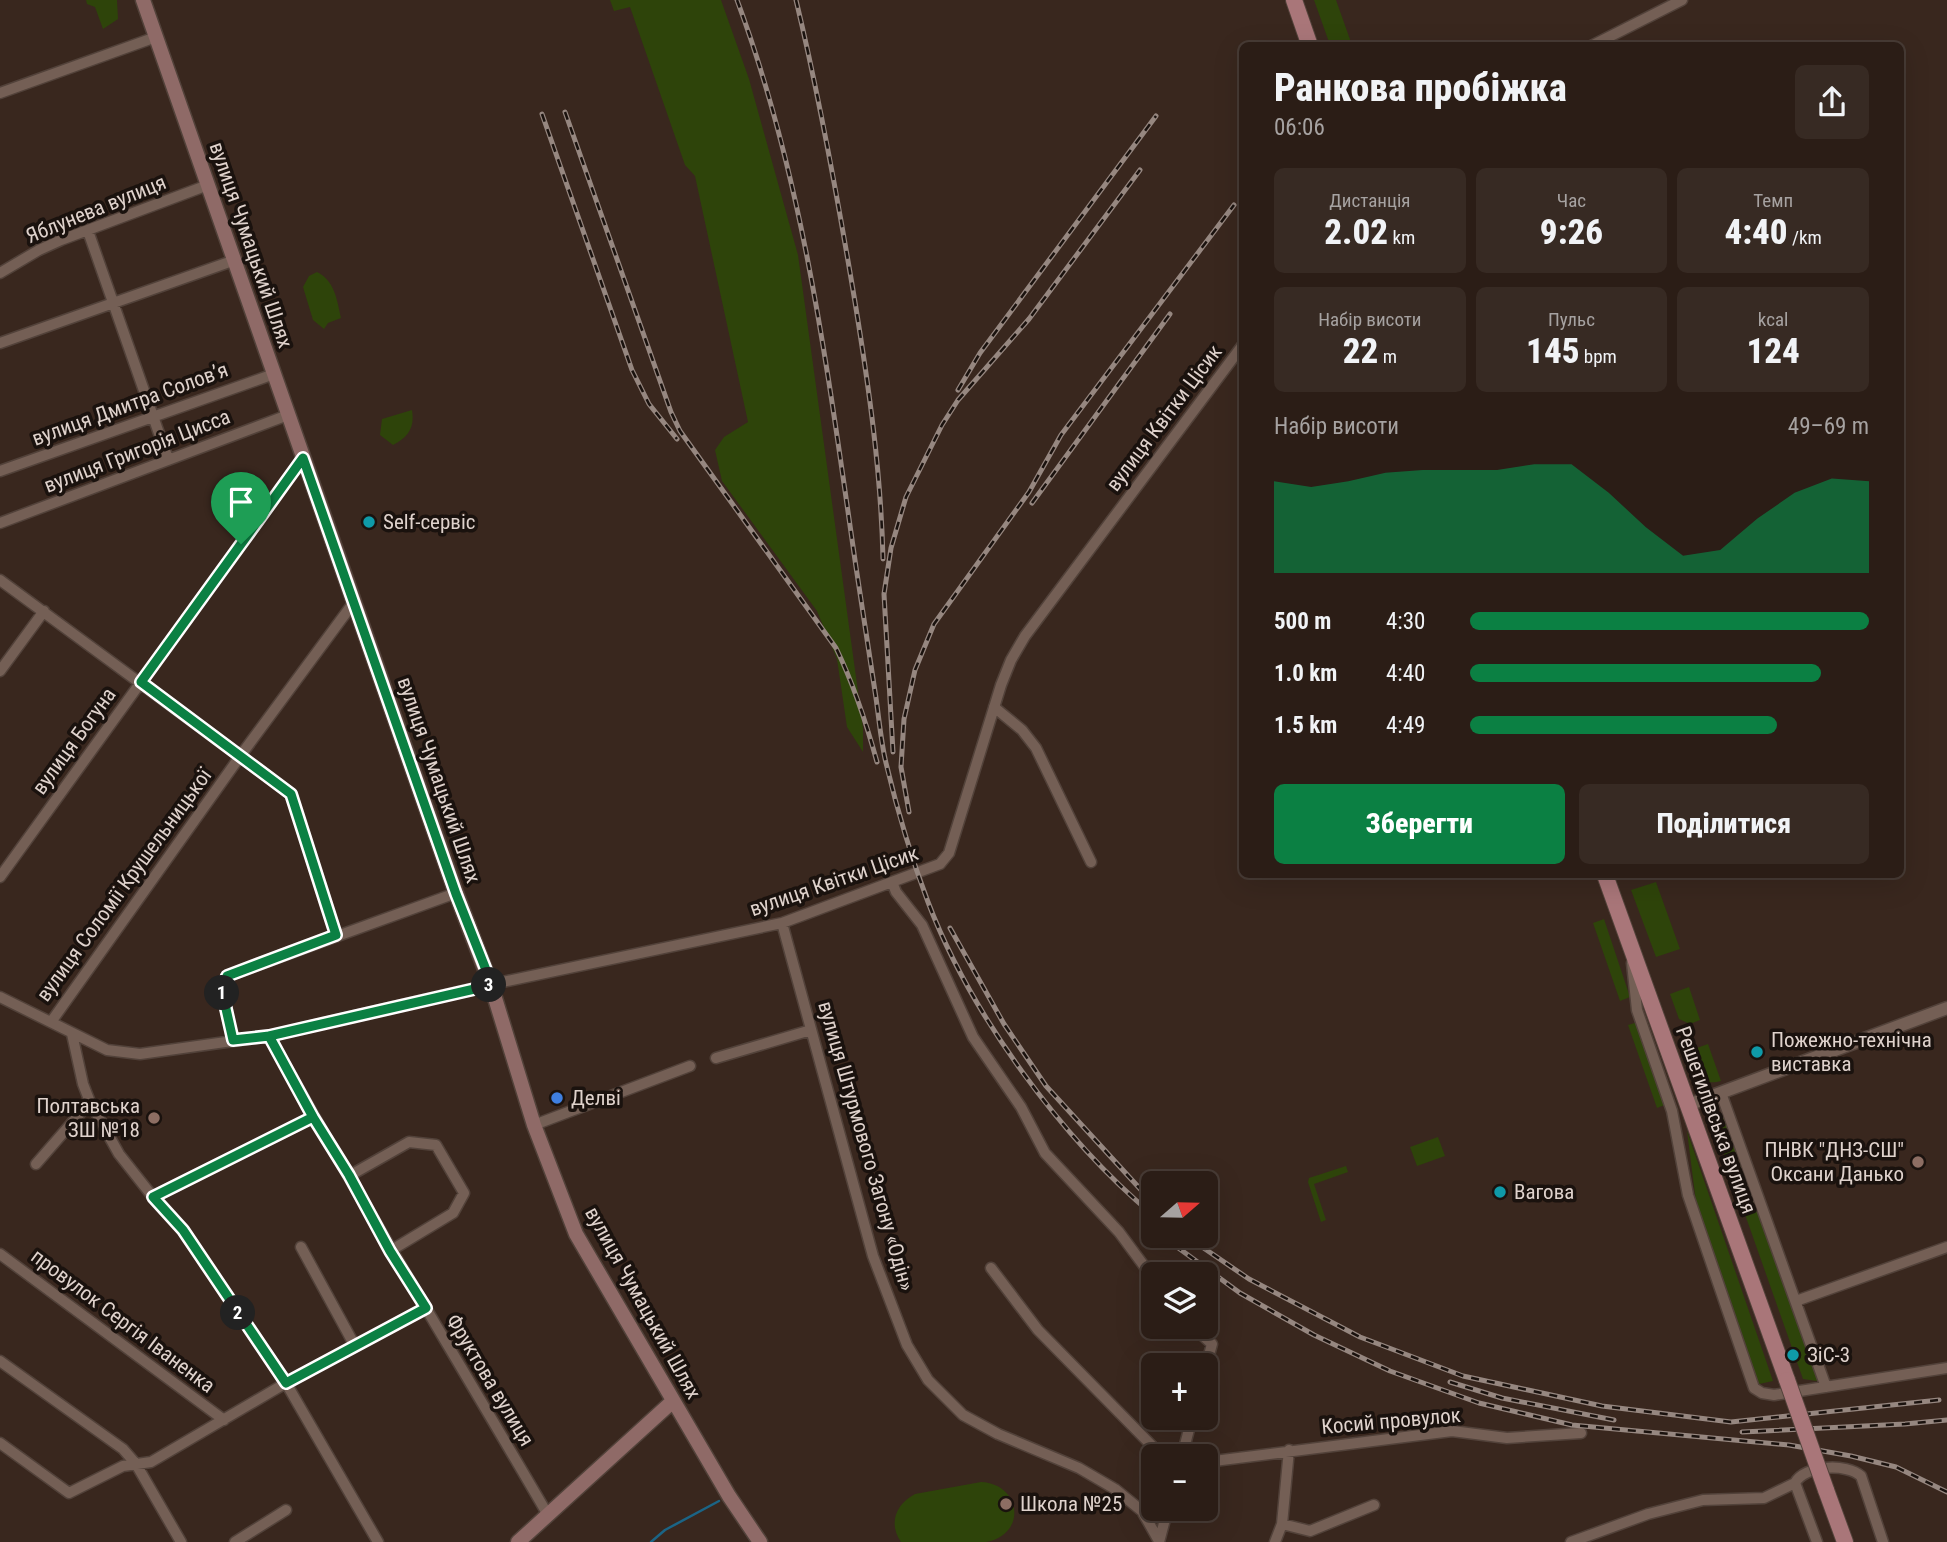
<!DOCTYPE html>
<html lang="uk">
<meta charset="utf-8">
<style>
:root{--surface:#2b1d16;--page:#372a23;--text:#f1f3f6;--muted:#a6a2a1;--line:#473b35;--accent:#0b8043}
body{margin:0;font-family:"Roboto Condensed",sans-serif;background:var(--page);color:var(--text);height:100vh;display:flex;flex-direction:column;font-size:26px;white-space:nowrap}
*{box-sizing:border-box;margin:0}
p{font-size:23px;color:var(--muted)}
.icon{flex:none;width:38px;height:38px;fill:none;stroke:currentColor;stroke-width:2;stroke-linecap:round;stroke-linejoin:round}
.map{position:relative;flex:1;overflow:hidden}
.drawer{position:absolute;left:1239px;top:42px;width:665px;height:836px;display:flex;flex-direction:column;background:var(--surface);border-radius:10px;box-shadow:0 7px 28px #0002,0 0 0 2px var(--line)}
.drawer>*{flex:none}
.needle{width:46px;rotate:70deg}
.fabs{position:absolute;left:1141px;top:1171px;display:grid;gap:14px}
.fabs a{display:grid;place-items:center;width:77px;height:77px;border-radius:10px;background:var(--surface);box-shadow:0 7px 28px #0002,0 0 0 2px var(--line);font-size:35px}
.pin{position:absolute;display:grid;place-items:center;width:60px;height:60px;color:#fff;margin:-72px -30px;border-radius:50% 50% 50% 0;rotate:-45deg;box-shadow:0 0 7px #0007}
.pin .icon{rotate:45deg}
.km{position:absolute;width:35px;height:35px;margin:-18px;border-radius:50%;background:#222;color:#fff;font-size:19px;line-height:35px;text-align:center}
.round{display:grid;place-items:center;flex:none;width:74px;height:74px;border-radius:10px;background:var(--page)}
.overview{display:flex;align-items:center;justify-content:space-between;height:119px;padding:0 35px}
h1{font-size:38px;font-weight:800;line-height:52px}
.metrics{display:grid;grid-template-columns:repeat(3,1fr);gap:10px;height:119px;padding:7px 35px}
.metrics div{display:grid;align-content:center;border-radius:10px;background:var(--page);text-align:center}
.metrics b{font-size:35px;font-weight:800}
.metrics small{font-size:19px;font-weight:400}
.metrics p{font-size:19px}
.chart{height:196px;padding:14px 35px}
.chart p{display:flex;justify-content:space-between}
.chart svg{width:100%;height:126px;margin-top:7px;fill:var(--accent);opacity:.7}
.action{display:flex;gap:14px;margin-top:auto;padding:14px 35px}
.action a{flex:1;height:80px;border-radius:10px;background:var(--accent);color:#fff;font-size:28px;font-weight:800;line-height:80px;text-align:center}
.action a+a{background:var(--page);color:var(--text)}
ul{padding:0 35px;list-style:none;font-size:23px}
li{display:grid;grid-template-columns:112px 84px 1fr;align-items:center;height:52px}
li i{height:18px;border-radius:9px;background:var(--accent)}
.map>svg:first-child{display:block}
.green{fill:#2e440a}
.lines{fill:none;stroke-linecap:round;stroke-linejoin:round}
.stream{stroke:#1b6485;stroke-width:2.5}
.minor-casing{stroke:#52423a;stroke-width:13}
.tertiary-casing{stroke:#52423a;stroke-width:15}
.secondary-casing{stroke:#52423a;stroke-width:17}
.primary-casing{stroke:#52423a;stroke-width:18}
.minor{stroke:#745f55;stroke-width:10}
.tertiary{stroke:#745f55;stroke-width:12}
.secondary{stroke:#8f6a67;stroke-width:14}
.primary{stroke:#a97679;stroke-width:16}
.rail-casing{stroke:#968780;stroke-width:5}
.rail{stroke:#1a120e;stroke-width:2.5;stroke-dasharray:8;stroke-linecap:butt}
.primary-bridge-casing{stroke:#52423a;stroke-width:18;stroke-linecap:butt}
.primary-bridge{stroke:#a97679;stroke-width:16}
.route-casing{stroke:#fff;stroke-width:14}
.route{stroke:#0b8043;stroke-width:9}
.culture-dot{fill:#0f9aa8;stroke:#1a120e;stroke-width:2.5}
.shop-dot{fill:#3f7fe0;stroke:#1a120e;stroke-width:2.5}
.education-dot{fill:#8d6e63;stroke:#1a120e;stroke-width:2.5}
.labels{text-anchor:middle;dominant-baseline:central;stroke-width:7;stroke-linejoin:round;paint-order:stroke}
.street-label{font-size:21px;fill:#dfd2cc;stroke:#1a120e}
.poi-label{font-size:21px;fill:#dfd2cc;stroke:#1a120e;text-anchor:start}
</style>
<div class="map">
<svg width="1947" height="1542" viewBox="0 0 1947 1542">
<rect width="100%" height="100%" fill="#39271e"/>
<path class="green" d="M 86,0 L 117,0 L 118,19 L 103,29 L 95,7 L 87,4 Z
M 610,0 L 721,0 L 749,79 L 798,255 L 863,728 L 863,752 L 847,727 L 837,659 L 817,611 L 722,481 L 715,450 L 724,437 L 748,422 L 695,176 L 685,165 L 630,7 L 614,11 Z
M 1314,0 L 1336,0 L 1352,45 L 1330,45 Z
M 317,272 C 335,281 337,300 341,318 L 328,323 L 324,329 L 313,320 L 303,287 L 309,276 Z
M 412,410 C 415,428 408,437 393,445 L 380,435 L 382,419 Z
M 1656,882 L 1680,949 L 1656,957 L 1631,890 Z
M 1604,919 L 1630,997 L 1620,1001 L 1593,923 Z
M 1689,987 L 1700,1020 L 1690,1024 L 1679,1019 L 1670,994 Z
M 1638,1022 L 1667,1104 L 1657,1108 L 1628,1025 Z
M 1708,1044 L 1721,1081 C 1700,1087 1697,1071 1691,1055 L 1694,1049 Z
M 1726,1113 L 1817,1376 L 1817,1381 L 1803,1379 L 1711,1118 Z
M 1687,1131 L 1773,1381 L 1759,1384 L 1756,1382 L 1698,1218 Z
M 1438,1137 L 1445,1156 L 1417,1166 L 1410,1147 Z
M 1346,1166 L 1348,1172 L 1314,1184 L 1326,1220 L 1321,1222 L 1308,1182 L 1309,1178 Z
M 981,1482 C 1022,1484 1027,1535 986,1542 L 901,1542 C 888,1523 896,1504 915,1494 Z"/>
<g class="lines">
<path class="stream" d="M 651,1542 L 665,1530 L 719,1501"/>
<defs>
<path id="minor" d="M 1591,46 L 1682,0
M 0,93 L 156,37
M 88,231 L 168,459
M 0,273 L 39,250 L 61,240 L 208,185
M 0,343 L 235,260
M 0,471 L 274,374
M 0,523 L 288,415
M 0,580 L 291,794 L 336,935
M 0,671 L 44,611
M 994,707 L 1022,730 L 1036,748 L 1091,862
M 0,877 L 303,458
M 892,882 L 896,892 L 922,925 L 973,1037 L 1021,1107 L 1045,1153 L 1119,1232 L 1153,1278
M 782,923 L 873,1256 L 907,1345 L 928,1380 L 963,1415 L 998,1434 L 1079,1468 L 1115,1489 L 1142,1511 L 1159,1541
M 1632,963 L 1637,1010 L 1672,1111 L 1688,1195 L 1754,1388 L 1762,1393 L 1774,1395 L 1947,1368
M 0,997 L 107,1050 L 140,1054 L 269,1036 C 358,1198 455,1355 548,1515
M 51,1022 L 241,755 L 354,602
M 72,1034 L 83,1084 L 90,1102 L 119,1154 L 153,1197 L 183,1230 L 286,1383 L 378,1542
M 269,1036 L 479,987 L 782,923 L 940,864 L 949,853 L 1001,685 L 1011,660 L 1025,636 L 1242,346
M 233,1040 L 222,991 L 227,976 L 456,893
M 716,1058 L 811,1030
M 1721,1093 L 1826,1387
M 534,1125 L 690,1066
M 36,1164 L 90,1102
M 349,1176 L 409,1142 L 436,1145 L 464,1193 L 453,1213 L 390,1251
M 153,1197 L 313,1117
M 301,1247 L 355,1346
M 0,1254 L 224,1420
M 991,1268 L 1038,1330 L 1162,1456
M 1796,1301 L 1947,1247
M 1192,1326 L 1212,1344 L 1206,1366
M 0,1361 L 123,1449 L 136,1464 L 181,1542
M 0,1443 L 69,1493 L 123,1466 L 151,1462 L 286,1383 L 426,1308
M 1182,1456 L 1192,1418
M 1206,1462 L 1452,1431 L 1507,1438 L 1581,1433
M 1282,1524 L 1310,1531 L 1374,1505
M 235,1542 L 286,1510
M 1159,1542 L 1168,1508
M 1275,1542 L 1282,1524 L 1289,1450
M 1571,1542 L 1648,1514 L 1703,1500 L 1764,1498 L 1795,1483
M 1817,1542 L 1795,1483 C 1804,1465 1847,1463 1861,1476 L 1883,1542"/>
<path id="tertiary" d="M 1688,1105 L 1947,1008"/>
<path id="secondary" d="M 143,0 L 456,893 L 491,985 L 534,1125 L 576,1234 L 729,1496 L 760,1542
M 518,1542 L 673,1401"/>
<path id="primary" d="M 1294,0 L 1310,46
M 1605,875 L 1787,1380
M 1826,1490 L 1845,1542"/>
</defs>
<use href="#minor" class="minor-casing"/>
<use href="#tertiary" class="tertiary-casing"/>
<use href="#secondary" class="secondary-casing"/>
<use href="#primary" class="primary-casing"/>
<use href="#minor" class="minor"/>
<use href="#tertiary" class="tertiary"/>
<use href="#secondary" class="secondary"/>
<use href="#primary" class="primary"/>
<defs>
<path id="rail" d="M 737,0 C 805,183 828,375 856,567 C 863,611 869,654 876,698 C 879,719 881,742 886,763 C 897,809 911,857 928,902 C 970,1013 1062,1139 1153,1215
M 796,0 C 820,100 838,200 855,302 C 869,388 881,472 883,559
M 565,112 L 671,412 L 680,431 L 836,648 C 854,685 866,722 877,762
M 542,114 L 632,370 L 649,404 L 677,439
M 958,390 L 980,353 L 1156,116
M 1032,503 L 1170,314
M 893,752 L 884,594 L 891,548 L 906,497 L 942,425 L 958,400 L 1029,319 L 1140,170
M 909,812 L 901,767 L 904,719 L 915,670 L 934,624 L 1029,492 L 1061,435 L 1234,205
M 950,928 L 1004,1024 L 1046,1086 L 1153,1203
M 1162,1236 L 1240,1293 L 1314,1335 L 1390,1371 L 1479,1403 L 1572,1425 L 1789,1445 L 1851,1456 L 1896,1467 L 1947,1492
M 1186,1236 L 1249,1279 L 1360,1337 L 1463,1376 L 1602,1406 L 1731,1422 L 1939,1400
M 1450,1382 L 1502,1398 L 1614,1420
M 1742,1432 L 1905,1424 L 1947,1420"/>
</defs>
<use href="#rail" class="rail-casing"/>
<use href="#rail" class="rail"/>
<defs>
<path id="primary-bridge" d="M 1787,1380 L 1826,1490"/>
</defs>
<use href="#primary-bridge" class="primary-bridge-casing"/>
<use href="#primary-bridge" class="primary-bridge"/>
</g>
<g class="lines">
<defs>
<path id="route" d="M 241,544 L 141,682 L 291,794 L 336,935 L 227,976 L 222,991 L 233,1040 L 269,1036 L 313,1117 L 349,1175 L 390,1251 L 426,1308 L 286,1383 L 183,1230 L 153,1197 L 313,1117 L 269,1036 L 492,985 L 456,894 L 303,458 L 241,544"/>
</defs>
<use href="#route" class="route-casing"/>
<use href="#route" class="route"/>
</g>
<g class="culture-dot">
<circle cx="369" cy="522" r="7"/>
<circle cx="1757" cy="1052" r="7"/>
<circle cx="1500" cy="1192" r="7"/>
<circle cx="1793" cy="1355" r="7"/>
</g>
<circle class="shop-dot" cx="557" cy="1098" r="7"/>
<g class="education-dot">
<circle cx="154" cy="1118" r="7"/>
<circle cx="1918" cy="1162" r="7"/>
<circle cx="1006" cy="1504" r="7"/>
</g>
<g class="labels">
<g class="street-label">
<text transform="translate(96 209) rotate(-22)">Яблунева вулиця</text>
<text transform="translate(251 245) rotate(71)">вулиця Чумацький Шлях</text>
<text transform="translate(130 404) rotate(-20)">вулиця Дмитра Соловʼя</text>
<text transform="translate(1164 418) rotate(-53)">вулиця Квітки Цісик</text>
<text transform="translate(137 451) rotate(-21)">вулиця Григорія Цисса</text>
<text transform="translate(74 741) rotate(-54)">вулиця Богуна</text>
<text transform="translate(439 780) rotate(71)">вулиця Чумацький Шлях</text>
<text transform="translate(834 881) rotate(-19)">вулиця Квітки Цісик</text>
<text transform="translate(124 885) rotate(-54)">вулиця Соломії Крушельницької</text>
<text transform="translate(1716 1120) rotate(70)">Решетилівська вулиця</text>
<text transform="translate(866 1146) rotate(74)">вулиця Штурмового Загону «Одін»</text>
<text transform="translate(643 1303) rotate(61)">вулиця Чумацький Шлях</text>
<text transform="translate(123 1321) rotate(37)">провулок Сергія Іваненка</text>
<text transform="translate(490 1380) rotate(59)">Фруктова вулиця</text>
<text transform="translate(1391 1421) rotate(-5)">Косий провулок</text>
</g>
<g class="poi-label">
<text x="383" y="522">Self-сервіс</text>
<text x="1771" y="1040">Пожежно-технічна<tspan x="1771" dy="24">виставка</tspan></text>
<text x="571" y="1098">Делві</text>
<text x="140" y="1106" text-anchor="end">Полтавська<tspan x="140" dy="24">ЗШ №18</tspan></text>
<text x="1904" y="1150" text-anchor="end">ПНВК "ДНЗ-СШ"<tspan x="1904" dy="24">Оксани Данько</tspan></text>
<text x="1514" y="1192">Вагова</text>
<text x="1807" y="1355">ЗіС-3</text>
<text x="1020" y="1504">Школа №25</text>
</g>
</g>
</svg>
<div class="fabs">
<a><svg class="needle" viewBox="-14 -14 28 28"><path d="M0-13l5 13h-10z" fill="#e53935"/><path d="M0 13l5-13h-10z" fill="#a6a2a1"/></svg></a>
<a><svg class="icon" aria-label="layers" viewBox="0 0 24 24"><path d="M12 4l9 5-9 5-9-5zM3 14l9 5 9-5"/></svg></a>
<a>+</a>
<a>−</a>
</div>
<div class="pin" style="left:241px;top:544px;background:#1e9e55"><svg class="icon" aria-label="arrive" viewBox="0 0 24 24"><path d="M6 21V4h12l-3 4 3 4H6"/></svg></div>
<b class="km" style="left:222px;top:993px">1</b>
<b class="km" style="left:238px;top:1313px">2</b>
<b class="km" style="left:489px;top:985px">3</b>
<section class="drawer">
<div class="overview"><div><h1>Ранкова пробіжка</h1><p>06:06</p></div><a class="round"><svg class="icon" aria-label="share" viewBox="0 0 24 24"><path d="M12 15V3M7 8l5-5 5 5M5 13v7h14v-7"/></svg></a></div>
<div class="metrics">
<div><p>Дистанція</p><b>2.02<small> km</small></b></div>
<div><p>Час</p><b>9:26</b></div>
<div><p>Темп</p><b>4:40<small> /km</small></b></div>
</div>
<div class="metrics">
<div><p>Набір висоти</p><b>22<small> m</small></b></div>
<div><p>Пульс</p><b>145<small> bpm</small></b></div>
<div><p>kcal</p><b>124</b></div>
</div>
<div class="chart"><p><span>Набір висоти</span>49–69 m</p>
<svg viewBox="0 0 160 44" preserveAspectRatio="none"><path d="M0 44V12L10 14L20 12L30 9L40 8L50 8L60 8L70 6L80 6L90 16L100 28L110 38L120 36L130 25L140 16L150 11L160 12V44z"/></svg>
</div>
<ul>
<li><b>500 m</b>4:30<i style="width:100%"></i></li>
<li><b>1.0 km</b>4:40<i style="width:88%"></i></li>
<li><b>1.5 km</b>4:49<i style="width:77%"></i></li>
</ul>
<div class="action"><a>Зберегти</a><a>Поділитися</a></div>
</section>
</div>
